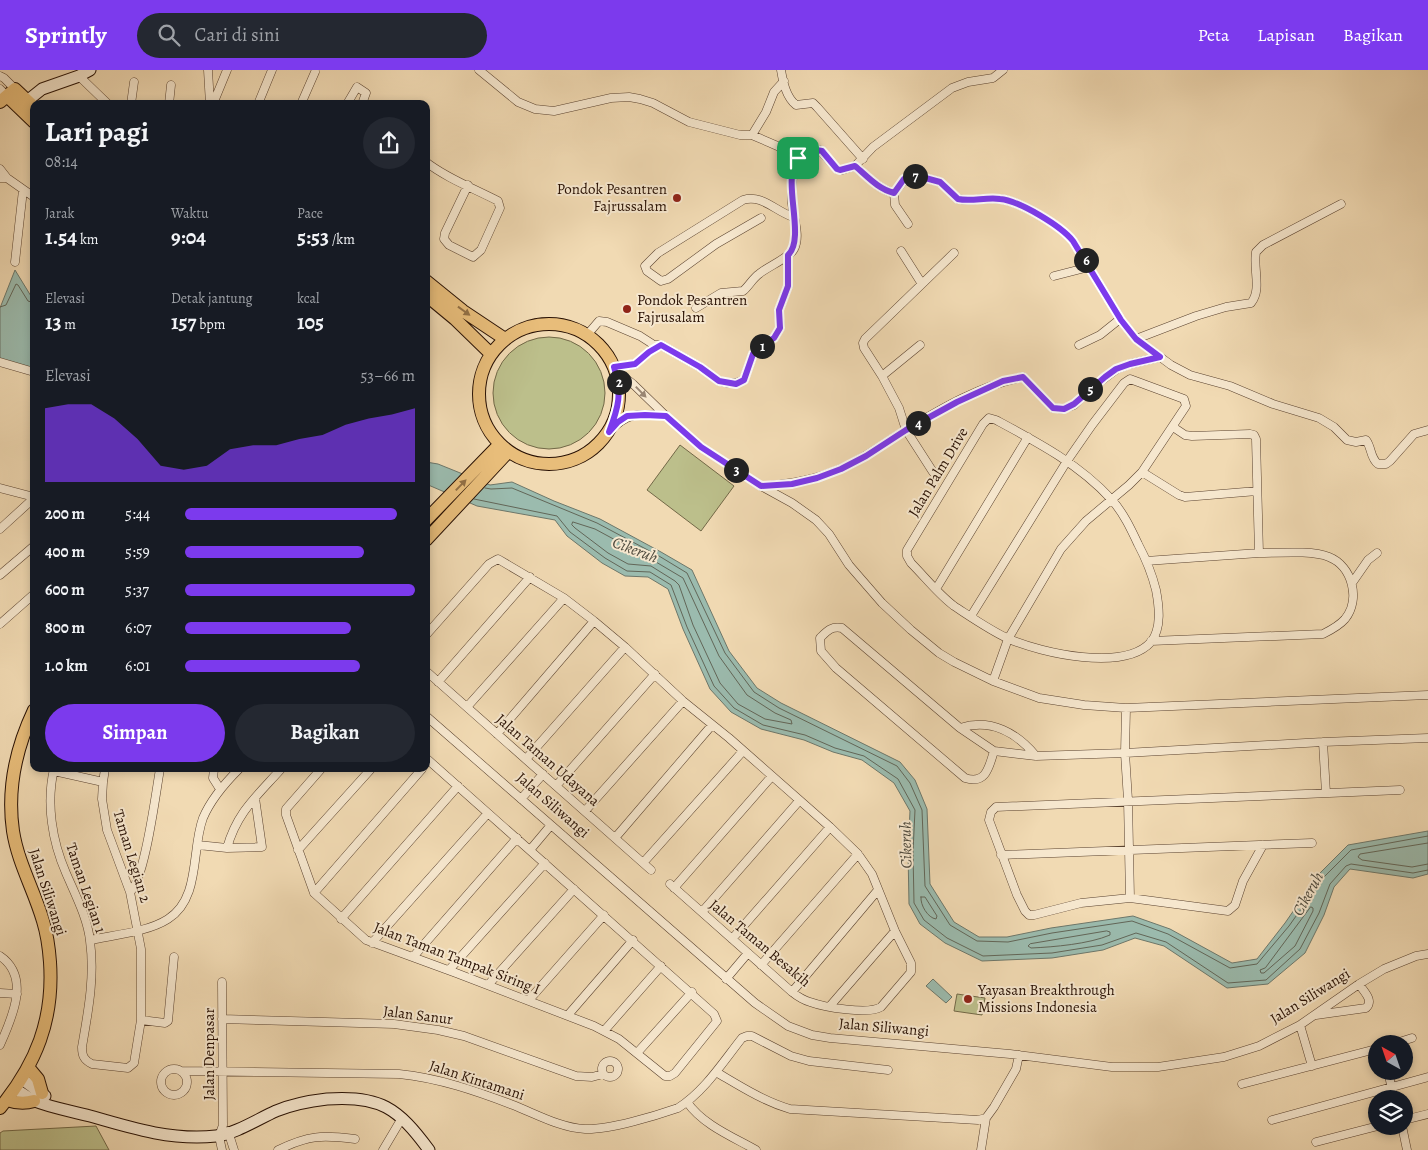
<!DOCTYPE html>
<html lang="id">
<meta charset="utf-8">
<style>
:root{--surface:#171b24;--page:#242831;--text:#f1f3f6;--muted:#9ea1a6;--accent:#7c3aed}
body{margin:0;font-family:Alegreya,serif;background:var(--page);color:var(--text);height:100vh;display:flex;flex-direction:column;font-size:19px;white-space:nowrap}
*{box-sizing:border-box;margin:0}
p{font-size:16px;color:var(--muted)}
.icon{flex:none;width:28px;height:28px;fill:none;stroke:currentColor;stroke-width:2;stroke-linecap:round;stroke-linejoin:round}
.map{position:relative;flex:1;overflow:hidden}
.side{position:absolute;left:30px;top:30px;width:400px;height:672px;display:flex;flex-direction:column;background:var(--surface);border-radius:10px;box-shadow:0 2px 8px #0003}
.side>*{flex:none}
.needle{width:32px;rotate:320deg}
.buttons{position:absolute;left:1368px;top:965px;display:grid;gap:10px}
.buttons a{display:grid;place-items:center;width:45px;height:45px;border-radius:50%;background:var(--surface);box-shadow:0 2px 8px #0003;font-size:25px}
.pin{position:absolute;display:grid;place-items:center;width:42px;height:42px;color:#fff;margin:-21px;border-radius:10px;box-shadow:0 2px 8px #0006}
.km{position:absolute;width:25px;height:25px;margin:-12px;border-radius:50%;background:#222;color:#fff;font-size:14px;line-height:25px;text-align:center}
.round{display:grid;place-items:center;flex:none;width:52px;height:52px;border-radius:26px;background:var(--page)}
.summary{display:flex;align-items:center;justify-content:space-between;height:85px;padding:0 15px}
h1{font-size:28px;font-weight:600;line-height:38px}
.metrics{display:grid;grid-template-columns:repeat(3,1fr);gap:8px;height:85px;padding:5px 15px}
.metrics div{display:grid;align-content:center}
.metrics b{font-size:21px;font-weight:600}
.metrics small{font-size:14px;font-weight:400}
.metrics p{font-size:14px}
.chart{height:140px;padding:10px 15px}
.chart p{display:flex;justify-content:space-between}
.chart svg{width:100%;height:90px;margin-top:5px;fill:var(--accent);opacity:.7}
.action{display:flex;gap:10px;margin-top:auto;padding:10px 15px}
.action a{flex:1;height:58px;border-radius:30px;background:var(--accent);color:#fff;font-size:20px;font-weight:600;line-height:58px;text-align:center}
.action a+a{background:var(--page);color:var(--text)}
ul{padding:0 15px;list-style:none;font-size:16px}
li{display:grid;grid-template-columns:80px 60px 1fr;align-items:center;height:38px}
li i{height:12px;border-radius:6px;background:var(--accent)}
header{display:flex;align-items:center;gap:30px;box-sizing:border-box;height:70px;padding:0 25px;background:var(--accent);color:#fff}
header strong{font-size:24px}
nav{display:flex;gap:28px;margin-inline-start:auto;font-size:18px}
.search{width:350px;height:45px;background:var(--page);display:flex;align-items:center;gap:12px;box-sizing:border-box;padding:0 18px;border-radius:28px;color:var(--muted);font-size:19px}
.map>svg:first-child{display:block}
.green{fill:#bcbf8b;stroke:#726847}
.water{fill:#9bbbae;stroke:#6d776a}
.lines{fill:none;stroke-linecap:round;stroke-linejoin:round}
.shore{stroke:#626658;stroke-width:1}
.street-casing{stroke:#5a422f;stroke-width:9}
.secondary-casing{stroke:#281003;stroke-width:13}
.primary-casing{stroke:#281003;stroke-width:14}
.street{stroke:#f6e7ce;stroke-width:8}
.secondary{stroke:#f6e7ce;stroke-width:11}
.primary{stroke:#e8bd7a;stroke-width:12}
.oneway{fill:#926f44}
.oneway2{fill:#998673}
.route-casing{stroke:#fff;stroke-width:10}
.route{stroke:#7c3aed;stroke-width:6}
.poi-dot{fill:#8f2418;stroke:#f6e7ce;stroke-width:2}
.labels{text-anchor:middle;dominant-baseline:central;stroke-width:4;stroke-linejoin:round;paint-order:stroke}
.poi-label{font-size:15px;fill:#281003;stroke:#f6e7ce;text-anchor:start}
.street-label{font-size:15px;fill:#281003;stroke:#f6e7ce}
.water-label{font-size:16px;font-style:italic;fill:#504c3f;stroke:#f6e7ce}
</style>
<header>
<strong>Sprintly</strong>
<div class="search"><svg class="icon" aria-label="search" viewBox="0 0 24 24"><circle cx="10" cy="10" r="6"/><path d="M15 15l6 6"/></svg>Cari di sini</div>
<nav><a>Peta</a><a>Lapisan</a><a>Bagikan</a></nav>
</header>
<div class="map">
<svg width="1428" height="1080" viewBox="0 0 1428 1080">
<rect width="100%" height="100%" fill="#f1dab3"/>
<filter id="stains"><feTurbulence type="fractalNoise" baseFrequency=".004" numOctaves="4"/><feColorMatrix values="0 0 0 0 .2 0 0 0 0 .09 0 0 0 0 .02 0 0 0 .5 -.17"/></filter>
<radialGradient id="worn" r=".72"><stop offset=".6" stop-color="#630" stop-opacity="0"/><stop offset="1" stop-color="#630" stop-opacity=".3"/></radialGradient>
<path class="green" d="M493 323a56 56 0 1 1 112 0a56 56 0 1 1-112 0Z
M 680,375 L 734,416 L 701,461 L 647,420 Z
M 957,924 L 985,928 L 982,945 L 954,941 Z
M 96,1056 L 109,1080 L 0,1080 L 0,1063 L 3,1061 Z"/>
<path class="water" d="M 15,200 L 34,231 L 34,301 L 0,292 L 0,238 Z
M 426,392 L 438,394 L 490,415 L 512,412 L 554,431 L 600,449 L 661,482 L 692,500 L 729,581 L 757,618 L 781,633 L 900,692 L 915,710 L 927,739 L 930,814 L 954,852 L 979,867 L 1007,867 L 1051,858 L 1133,846 L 1170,859 L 1232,893 L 1257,889 L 1285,853 L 1319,804 L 1348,775 L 1428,761 L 1428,804 L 1413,808 L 1350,799 L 1334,817 L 1324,845 L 1305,883 L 1268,914 L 1227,918 L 1164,876 L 1135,868 L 1103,880 L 1052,888 L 982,891 L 945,873 L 920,854 L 909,834 L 908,782 L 910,741 L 894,713 L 862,690 L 833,682 L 804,670 L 761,659 L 731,642 L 710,619 L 683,559 L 668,519 L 648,507 L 625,506 L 602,493 L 567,466 L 555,450 L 477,436 L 426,414 Z
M 933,909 L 952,927 L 946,933 L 926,916 Z"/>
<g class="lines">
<path class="shore" d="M 0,237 L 6,235 L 16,214 L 18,215 L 28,231 L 34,233
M 485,418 L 491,419 L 512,418 L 597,453 L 659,486 L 687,503 L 725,583 L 754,622 L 779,638 L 897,696 L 910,713 L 922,740 L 925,816 L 950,855 L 977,871 L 1008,872 L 1052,863 L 1132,851 L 1168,864 L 1230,898 L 1257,894 L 1289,856 L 1323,808 L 1351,780 L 1428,766
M 474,429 L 557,446 L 570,462 L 605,488 L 627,501 L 650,502 L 671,515 L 687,557 L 714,616 L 734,638 L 763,655 L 805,665 L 835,678 L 864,686 L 898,709 L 915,740 L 913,782 L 914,833 L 924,850 L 947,868 L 983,886 L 1052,883 L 1102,875 L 1136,863 L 1166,872 L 1228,913 L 1266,910 L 1300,879 L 1319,843 L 1330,814 L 1346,796 L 1351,794 L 1413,803 L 1428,800
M 573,452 L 595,459 L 656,492 L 683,508 L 719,586 L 747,625 L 775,643 L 791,650 L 792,654 L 765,649 L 738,634 L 720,613 L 693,555 L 679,515 L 675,511 L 651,496 L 628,494 L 608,483 L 575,458 L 572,455 Z
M 1428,773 L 1360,784 L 1358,787 L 1362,790 L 1412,797 L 1428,794
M 921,827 L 925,827 L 937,846 L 936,849 C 928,848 920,835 921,827 Z
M 1311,837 L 1313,838 L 1313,841 L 1295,876 L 1264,903 L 1261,903 L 1260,900 L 1265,898 Z
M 1107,861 L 1110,862 L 1110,865 C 1089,874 1054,877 1031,878 L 1028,876 L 1030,874 Z"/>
<defs>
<path id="street" d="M 208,0 L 210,34
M 479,0 L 518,32 L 535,39 L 554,41 L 611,28 L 629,27 L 640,29 L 653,33 L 689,52 L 740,65 L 752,65 L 789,81 L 798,88
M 781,0 C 783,12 786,27 796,35 L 813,33 L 817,37 L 863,89
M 0,6 L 4,8 L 15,19
M 81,8 L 108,34
M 0,19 L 7,26
M 131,34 L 134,12
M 169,34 L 171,15
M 213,34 L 227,0
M 258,34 L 272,0
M 301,34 L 315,2
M 347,34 L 357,17 L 366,23 L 362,34
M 752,65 L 766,42 L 774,22 L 784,11
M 798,88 L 820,80 L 837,99 L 842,100 L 855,96 C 867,106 878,119 894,123 L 905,109 L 918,106 L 940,112 L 958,129 C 971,132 986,127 1000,129 C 1020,131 1061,156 1073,171 L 1121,250 L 1136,269 L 1171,295 L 1190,305 L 1230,316 L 1273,334 L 1319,348 L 1334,357 L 1347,370 L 1356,372 L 1366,370 C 1372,378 1370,388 1378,394 L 1386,394 L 1390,391 L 1414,364 L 1428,360
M 426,92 C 446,108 475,119 498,131 L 500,138 L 481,180 L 473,187 L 449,175 L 444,169 L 445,163 L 468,115
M 855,96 L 873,77 L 952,18 L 968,12 L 993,8 L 1003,0
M 0,99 L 7,108
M 0,108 L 7,108 L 34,127
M 894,123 L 895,135 L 908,154
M 761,148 L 716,174 L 668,209 L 661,211 L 647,201 L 645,196 L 658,183 L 743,130 C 762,124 775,141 793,147
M 901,181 L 922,214
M 15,192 L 23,120
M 1054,206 L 1089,197
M 696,238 L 721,223 L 743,221 C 749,216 753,208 759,204 C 767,197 789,188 794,179 C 801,166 793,147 792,133 C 791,116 792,104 798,88
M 587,265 L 599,251 L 607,252 L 640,266 L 654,275 L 661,275 L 700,297 L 719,311 L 728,313 L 736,313 L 744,310 L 753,284 L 758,278 L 774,268 L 780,258 L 779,240 L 788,216 L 788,185
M 1136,269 L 1196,246 L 1226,237 L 1251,233 C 1262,220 1253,199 1256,182 L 1263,175 L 1341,134
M 1079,275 L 1100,265 L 1120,249
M 0,292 L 34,302
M 614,297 L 635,294 L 649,282 L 659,276
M 615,300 L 633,314 L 666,346 L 701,377 L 761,416 L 792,433 L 816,450 L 829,464 L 849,495 L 882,533 L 911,560 L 939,583 L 954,592 L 993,611 L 1039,628 L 1084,635 L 1126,638 L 1428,625
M 882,306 L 920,275
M 989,348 L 996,350 C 1037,372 1079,394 1111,429 C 1123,442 1131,459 1138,474 C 1146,489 1152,504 1156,520 C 1159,536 1162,558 1151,572 C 1124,602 1042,583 1009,569 C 991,561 971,547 954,536 C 938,524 925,507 911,493 L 907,486 L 907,480 L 983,354 Z
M 609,362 C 628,341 639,344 666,346
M 933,402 L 906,360 L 899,338 L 882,306 L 864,278 L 863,273 L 865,269 L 954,183
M 1142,402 L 1179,425 L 1185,427 L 1257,421
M 763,416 C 790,414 815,410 840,399 C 864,389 884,373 906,360 C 942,338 981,315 1023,307 L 1053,338 L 1063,339 L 1074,335 L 1089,320 L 1117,299 L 1130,294 L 1160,287
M 0,418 L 34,427
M 0,459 L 34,428
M 1146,491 L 1259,483 L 1256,369 L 1254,365 L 1250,364 L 1192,366 L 1185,365 L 1173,357
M 0,505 L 34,476
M 1352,513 L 1368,490 L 1377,483
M 936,519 L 1028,367
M 971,546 L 1067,391 L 1092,355 L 1124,313 L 1130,309 L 1184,329 L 1186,336 L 1142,402 L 1129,415 L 1086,451 L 1061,479 L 1008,569 L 993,611
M 0,554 L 34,524
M 426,565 L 489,494 L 498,489 L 564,528 L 594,551 L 625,577 L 683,631 L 729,668 L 830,757 L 858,784 L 872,804 L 895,861 L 911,893 L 911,902 L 881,937 C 868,945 824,937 810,932 C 803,930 797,926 792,922 L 670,814
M 1151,571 L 1323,564 C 1331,560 1339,556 1345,549 C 1361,529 1352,496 1329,487 C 1312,480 1278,483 1259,483
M 426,601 L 651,800
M 438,612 L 530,507
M 467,637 L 564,528
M 1126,638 L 1125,683 L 1323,672 L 1428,668
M 426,646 L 755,933 L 788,956 L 812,965 L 830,968 L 1010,984 L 1112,997 L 1158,997 L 1224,987 L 1259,976 L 1300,955 L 1359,914 L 1384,899 L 1416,886 L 1428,884
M 960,658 C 991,648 1017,663 1036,686
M 497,664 L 594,551
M 1323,672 L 1326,723
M 994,681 C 989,697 986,715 965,708 L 836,598 L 821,581 L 820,568 C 827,561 831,556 842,558 L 960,658 L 994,681 L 1036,686 L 1125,683 L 1128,730 L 1130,828
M 526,689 L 625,577
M 54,699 C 46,733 52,771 66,803 C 75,824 88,849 90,871 C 95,907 88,942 82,977 C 82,986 84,990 92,994 L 128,998 L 134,993 L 141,950 L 141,879 L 130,822 L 107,760 L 102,729 L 103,712 L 105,699
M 214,699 L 213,708 L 220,719
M 321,699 L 286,739 L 286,745 L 314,823 L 366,870 L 456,903 L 594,956 L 619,969 L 665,1006 L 670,1006 L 675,1003 L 717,951 L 714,944 L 426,688
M 54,701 L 103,712
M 556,716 L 655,604
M 521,729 L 543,704
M 585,741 L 683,631
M 615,768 L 712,655
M 198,775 L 227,778 L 262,777 L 255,728
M 1263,775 L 1243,811 L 1235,835 L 1228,841 L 1130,828 L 1081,833 L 1034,845 L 1029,845 L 1025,841 L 1017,825 L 989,750 L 991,742 L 996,737 L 1400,720
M 227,778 C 237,742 257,726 281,699
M 298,780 L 371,699
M 530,780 L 551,755
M 1001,785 L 1312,773
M 643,793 L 743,681
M 674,818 L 772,706
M 130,822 C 145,810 156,721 160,699
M 314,823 L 422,699
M 702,842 L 799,731
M 341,849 L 458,716
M 732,869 L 830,757
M 90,870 C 114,865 148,862 168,849 C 201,828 191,780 203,748 C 211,729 225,713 239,699
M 372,873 L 488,743
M 0,886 C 31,907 12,948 0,975
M 413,887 L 517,768
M 761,895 L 858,784
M 449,900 L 545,793
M 726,909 L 748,883
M 488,915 L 574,819
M 792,922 L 878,820
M 0,923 L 17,924
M 529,930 L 604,845
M 830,936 L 895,861
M 568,945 L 633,870
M 1316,945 L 1366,938 C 1374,930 1364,922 1359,914
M 222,949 L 394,954 L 438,960 L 464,966 L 576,1006 L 592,1007 L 603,1004
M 141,950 L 165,953 L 168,951 L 174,887
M 1300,955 L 1312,996
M 604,961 L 661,896
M 1393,974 L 1412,968
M 637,983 L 692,922
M602 999a8 8 0 1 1 16 0a8 8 0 1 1-16 0Z
M161 1012a13 13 0 1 1 26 0a13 13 0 1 1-26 0Z
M 181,1001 L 399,1004 C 439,1008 476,1021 513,1035 C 536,1044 561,1058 585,1059 C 609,1060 655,1046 678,1038 C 704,1022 723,992 742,968 L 747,966 L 752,966 L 791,986 L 809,991 L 888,1000
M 1388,1001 L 1394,1029
M 716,1002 C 740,1016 763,1031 790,1039 L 978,1050 L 986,1048 L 994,1037 L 1016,999 L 1019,985
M 1242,1014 L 1376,979
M 687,1032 C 703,1055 733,1067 756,1080
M 1272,1050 L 1428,1007
M 1404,1050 L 1428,1044
M 1402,1056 L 1407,1080
M 228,1061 L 234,1080
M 1316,1072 L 1378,1056
M 222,1080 L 219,1066 L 223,1055 L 222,912
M 278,1080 C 309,1065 322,1065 355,1069
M 383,1080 L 402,1048
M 981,1080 L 986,1048"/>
<path id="secondary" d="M 22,35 L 42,19 L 79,6 L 90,0
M 22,1009 L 45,1026
M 15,1019 C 22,1023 28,1028 35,1031 C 52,1038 72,1041 90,1046 C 131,1058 173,1071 216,1066 C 235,1064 258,1049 276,1041 C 293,1034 309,1031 327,1029 C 380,1025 398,1038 429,1080"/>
<path id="primary" d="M 7,26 L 34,52
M 0,32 L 15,19 L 34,37
M 426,211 L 463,241 L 505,269
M 426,225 L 455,249 L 491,284
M479 324a70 70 0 1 1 140 0a70 70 0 1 1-140 0Z
M 426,450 L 499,375
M 426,470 L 508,382
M 28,997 L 38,1009 L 42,1023
M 7,1030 C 16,1033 24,1034 34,1031
M 0,1038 C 36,994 54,950 50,892 C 49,878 47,864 43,851 C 34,820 18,793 13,761 C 7,719 16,678 34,640"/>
</defs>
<use href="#street" class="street-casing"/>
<use href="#secondary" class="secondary-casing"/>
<use href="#primary" class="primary-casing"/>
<use href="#street" class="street"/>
<use href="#secondary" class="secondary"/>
<use href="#primary" class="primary"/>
</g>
<defs><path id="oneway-solid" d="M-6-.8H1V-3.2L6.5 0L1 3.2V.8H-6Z" transform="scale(1.25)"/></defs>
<g class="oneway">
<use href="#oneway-solid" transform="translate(464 241) rotate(36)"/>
<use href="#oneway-solid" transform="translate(461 415) rotate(-46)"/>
</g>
<use class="oneway2" href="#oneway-solid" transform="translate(641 322) rotate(46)"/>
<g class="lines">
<defs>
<path id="route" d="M 816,80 L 822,81 L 837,99 L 840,100 L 855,96 C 867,106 878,119 894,123 L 904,109 L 918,106 L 940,112 L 958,129 C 971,132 986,127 1000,129 C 1020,131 1061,156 1073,171 L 1121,250 L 1136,269 L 1160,287 L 1130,294 L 1116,299 L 1105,307 L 1074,334 L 1064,339 L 1053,338 L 1023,307 L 1003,311 L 957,332 L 906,360 L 866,386 L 841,399 L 817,408 L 792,414 L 761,416 L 701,377 L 666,346 L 645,345 L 627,346 L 618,352 L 609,362 C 619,336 622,324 614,297 L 635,294 L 649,282 L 661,275 L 700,297 L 719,311 L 736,314 L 744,310 L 753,284 L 758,278 L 774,268 L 780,258 L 779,240 L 788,216 L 788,185 C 803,172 789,128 792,106 C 793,100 796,93 798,88 Z"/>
</defs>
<use href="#route" class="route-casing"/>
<use href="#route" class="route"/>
</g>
<g class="poi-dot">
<circle cx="677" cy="128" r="5"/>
<circle cx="627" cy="239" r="5"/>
<circle cx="968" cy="929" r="5"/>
</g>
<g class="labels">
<g class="poi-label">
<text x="667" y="119" text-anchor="end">Pondok Pesantren<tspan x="667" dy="17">Fajrussalam</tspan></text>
<text x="637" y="230">Pondok Pesantren<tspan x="637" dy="17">Fajrusalam</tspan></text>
<text x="978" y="920">Yayasan Breakthrough<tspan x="978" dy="17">Missions Indonesia</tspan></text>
</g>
<g class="street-label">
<text transform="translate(938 402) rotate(-59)">Jalan Palm Drive</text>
<text transform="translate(548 690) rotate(41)">Jalan Taman Udayana</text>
<text transform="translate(553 735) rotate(41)">Jalan Siliwangi</text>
<text transform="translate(132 786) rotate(73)">Taman Legian 2</text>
<text transform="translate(86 818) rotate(71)">Taman Legian 1</text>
<text transform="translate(48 822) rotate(72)">Jalan Siliwangi</text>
<text transform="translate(760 873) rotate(40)">Jalan Taman Besakih</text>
<text transform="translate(457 888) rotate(21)">Jalan Taman Tampak Siring I</text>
<text transform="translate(1310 926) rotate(-32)">Jalan Siliwangi</text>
<text transform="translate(418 945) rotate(7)">Jalan Sanur</text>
<text transform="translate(884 957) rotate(5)">Jalan Siliwangi</text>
<text transform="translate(209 984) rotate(-90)">Jalan Denpasar</text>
<text transform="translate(477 1010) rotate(18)">Jalan Kintamani</text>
</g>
<g class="water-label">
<text transform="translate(635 480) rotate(21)">Cikeruh</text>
<text transform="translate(906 775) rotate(-91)">Cikeruh</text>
<text transform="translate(1308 824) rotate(-61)">Cikeruh</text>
</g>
</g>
<rect width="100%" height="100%" filter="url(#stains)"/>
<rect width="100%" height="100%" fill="url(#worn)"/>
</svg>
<div class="buttons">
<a><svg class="needle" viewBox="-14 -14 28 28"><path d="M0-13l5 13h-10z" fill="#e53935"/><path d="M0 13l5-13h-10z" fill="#9ea1a6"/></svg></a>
<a><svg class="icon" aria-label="layers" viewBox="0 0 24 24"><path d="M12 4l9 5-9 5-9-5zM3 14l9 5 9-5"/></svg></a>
</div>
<div class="pin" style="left:798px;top:88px;background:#1e9e55"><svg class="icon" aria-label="arrive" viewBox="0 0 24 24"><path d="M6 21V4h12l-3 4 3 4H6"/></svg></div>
<b class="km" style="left:762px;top:276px">1</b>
<b class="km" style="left:619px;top:312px">2</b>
<b class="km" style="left:736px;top:400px">3</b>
<b class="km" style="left:918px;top:353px">4</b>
<b class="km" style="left:1090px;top:319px">5</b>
<b class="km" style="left:1086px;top:190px">6</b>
<b class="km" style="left:915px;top:106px">7</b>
<section class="side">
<div class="summary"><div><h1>Lari pagi</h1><p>08:14</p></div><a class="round"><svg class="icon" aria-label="share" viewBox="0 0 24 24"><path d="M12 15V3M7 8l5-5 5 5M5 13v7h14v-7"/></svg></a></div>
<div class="metrics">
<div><p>Jarak</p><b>1.54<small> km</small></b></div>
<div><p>Waktu</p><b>9:04</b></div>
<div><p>Pace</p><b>5:53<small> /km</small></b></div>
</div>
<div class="metrics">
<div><p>Elevasi</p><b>13<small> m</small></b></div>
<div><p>Detak jantung</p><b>157<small> bpm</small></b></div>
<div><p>kcal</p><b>105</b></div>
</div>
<div class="chart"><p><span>Elevasi</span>53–66 m</p>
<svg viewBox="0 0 160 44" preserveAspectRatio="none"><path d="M0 44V8L10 6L20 6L30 13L40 23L50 36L60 38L70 36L80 28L90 26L100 26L110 23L120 21L130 16L140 13L150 11L160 8V44z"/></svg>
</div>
<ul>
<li><b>200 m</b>5:44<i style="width:92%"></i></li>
<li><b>400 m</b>5:59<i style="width:78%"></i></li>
<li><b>600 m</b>5:37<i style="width:100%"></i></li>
<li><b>800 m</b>6:07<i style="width:72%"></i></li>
<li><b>1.0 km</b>6:01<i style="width:76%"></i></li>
</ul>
<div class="action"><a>Simpan</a><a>Bagikan</a></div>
</section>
</div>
